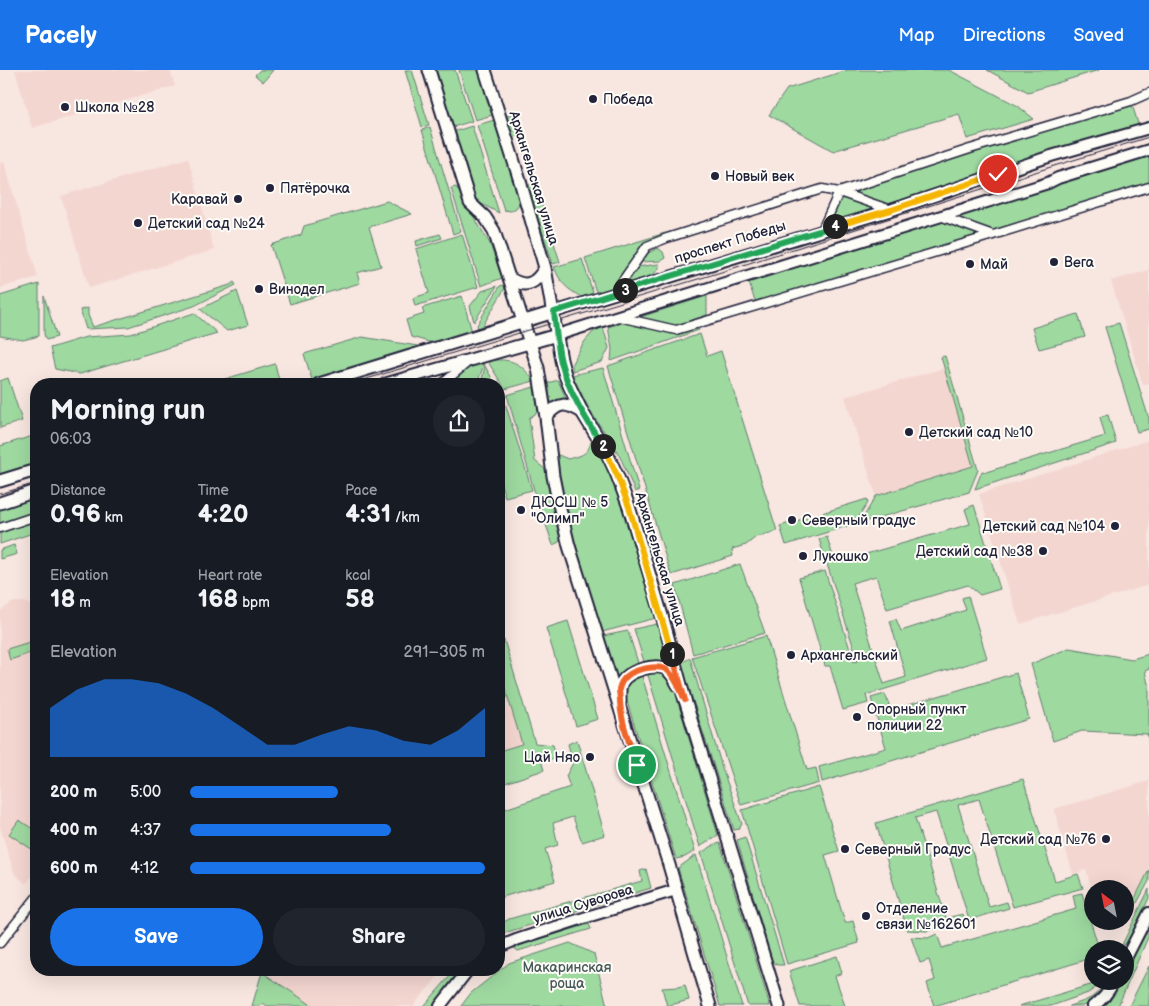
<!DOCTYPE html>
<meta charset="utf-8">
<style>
:root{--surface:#171b24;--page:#20242c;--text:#f1f3f6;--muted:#9ea1a6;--accent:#1a73e8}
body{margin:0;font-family:"Balsamiq Sans",sans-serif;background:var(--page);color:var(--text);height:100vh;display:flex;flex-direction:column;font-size:19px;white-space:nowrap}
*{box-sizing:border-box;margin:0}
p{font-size:16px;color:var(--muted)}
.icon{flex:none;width:28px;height:28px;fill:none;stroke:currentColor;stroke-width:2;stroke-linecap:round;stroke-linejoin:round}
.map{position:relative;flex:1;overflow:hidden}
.sheet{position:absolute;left:30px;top:308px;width:475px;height:598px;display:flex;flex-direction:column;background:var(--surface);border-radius:20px;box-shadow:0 5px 20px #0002}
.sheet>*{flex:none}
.needle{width:32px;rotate:328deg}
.controls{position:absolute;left:1084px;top:810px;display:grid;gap:10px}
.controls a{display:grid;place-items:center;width:50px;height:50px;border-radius:50%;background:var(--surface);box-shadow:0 5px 20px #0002;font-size:25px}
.pin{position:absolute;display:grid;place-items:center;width:42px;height:42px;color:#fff;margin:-21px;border:2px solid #fff;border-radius:50%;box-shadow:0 1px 5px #0007}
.km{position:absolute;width:25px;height:25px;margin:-12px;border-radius:50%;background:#222;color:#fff;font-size:14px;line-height:25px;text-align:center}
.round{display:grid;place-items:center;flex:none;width:52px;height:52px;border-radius:26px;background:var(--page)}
.summary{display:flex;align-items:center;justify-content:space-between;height:85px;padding:0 20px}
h1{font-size:28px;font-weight:600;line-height:38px}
.figures{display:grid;grid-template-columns:repeat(3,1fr);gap:8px;height:85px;padding:5px 20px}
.figures div{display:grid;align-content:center}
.figures b{font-size:25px;font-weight:600}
.figures small{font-size:14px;font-weight:400}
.figures p{font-size:14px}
.chart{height:140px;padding:10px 20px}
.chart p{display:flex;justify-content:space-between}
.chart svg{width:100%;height:90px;margin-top:5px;fill:var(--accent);opacity:.7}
.button{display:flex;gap:10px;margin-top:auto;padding:10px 20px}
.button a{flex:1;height:58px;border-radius:30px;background:var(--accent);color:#fff;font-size:20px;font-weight:600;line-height:58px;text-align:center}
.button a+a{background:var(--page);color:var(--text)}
ul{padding:0 20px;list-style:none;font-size:16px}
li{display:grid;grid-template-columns:80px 60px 1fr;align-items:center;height:38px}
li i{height:12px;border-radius:6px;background:var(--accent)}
header{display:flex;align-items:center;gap:30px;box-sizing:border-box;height:70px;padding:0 25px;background:var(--accent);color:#fff}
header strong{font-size:24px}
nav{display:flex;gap:28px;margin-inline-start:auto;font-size:18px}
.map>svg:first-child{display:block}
.built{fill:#f4d6d0}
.green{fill:#9ed9a0;stroke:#607e6e}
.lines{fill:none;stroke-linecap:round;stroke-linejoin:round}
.street-casing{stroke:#22223b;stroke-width:11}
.secondary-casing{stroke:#22223b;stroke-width:14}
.primary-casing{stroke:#22223b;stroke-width:15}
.street{stroke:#fdfcf7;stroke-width:8}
.secondary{stroke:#fdfcf7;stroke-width:10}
.primary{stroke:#fdfcf7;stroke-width:11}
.tram{stroke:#22223b;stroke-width:1}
.split-1-casing{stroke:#fff;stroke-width:10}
.split-2-casing{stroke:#fff;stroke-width:10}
.split-3-casing{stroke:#fff;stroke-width:10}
.split-4-casing{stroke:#fff;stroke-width:10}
.split-5-casing{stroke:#fff;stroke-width:10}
.split-1{stroke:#f0652b;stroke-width:6}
.split-2{stroke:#f5b400;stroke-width:6}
.split-3{stroke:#22a559;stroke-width:6}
.split-4{stroke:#22a559;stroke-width:6}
.split-5{stroke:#f5b400;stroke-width:6}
.poi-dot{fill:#22223b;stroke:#fdfcf7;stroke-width:2}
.labels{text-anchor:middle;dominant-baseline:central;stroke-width:4;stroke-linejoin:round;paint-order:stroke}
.poi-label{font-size:14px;fill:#22223b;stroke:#fdfcf7;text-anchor:start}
.street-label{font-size:14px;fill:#22223b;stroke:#fdfcf7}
.park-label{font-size:14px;fill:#475959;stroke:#fdfcf7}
</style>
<header>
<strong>Pacely</strong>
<nav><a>Map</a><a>Directions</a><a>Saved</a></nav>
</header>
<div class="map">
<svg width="1149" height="936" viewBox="0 0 1149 936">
<rect width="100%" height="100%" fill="#f8e6e0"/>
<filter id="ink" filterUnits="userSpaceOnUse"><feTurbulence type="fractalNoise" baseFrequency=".02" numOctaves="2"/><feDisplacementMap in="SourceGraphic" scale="10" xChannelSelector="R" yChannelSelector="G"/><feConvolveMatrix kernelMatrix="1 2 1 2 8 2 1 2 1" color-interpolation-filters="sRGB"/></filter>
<g filter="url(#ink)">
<path class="built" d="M 15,0 L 170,0 L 175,16 L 32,58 Z
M 188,88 L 214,180 L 89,218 L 61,126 Z
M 4,92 L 38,207 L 0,218 L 0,93 Z
M 1149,200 L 1149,313 L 1143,315 L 1111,211 Z
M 944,298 L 973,396 L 876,426 L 845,327 Z
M 1149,370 L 1149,515 L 1020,554 L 979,424 Z
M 13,532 L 25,532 L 36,540 L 36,800 L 26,814 L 14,803 L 0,757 L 0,541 Z
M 499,598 L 523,674 L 499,681 Z
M 1149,711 L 1149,800 L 1138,823 L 1125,828 L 1125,819 L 1092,820 L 1086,800 L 1073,804 L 1054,739 Z
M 270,899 L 444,899 L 413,936 L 313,936 L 266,905 Z"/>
<path class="green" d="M 260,0 L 273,0 L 263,12 L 255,5 Z
M 405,0 L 412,0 L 429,55 L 422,57 Z
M 433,0 L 455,0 L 472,51 L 450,58 Z
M 459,0 L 483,0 L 496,44 L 475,50 Z
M 848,0 L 949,0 L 1018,36 L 1034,49 L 967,69 L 959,44 L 833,81 L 769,45 L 787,19 Z
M 987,0 L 1099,0 L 1028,22 Z
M 1131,31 L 1140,60 L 822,160 L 839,122 Z
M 512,44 L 519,65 L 512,68 L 505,47 Z
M 498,49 L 519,116 L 519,134 L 516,138 L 511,141 L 504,140 L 477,55 Z
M 472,56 L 499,143 L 474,130 L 453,62 Z
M 430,57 L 461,161 L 453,164 L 422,60 Z
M 1149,80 L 1149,117 L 756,235 L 747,206 Z
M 535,113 L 560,192 L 553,194 L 527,116 Z
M 456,117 L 490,174 L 502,208 L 481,216 L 451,118 Z
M 387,131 L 412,144 L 369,157 L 381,196 L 357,203 L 360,213 L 290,234 L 271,175 L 301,165 L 304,156 Z
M 665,163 L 667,168 L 647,176 L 615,219 L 597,225 L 585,188 Z
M 440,164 L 442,168 L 417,176 L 416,171 Z
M 462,164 L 478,217 L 415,236 L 413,228 L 429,223 L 416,179 Z
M 658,178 L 663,182 L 665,188 L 660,191 L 641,192 L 646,184 Z
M 582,189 L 594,226 L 581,227 C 566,218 561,214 554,197 Z
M 659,194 L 659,198 L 653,205 L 627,213 L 637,197 Z
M 234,212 L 236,215 L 194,236 L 128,257 L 86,259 L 80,240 L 88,238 L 88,245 L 93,257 L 230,215 Z
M 39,214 L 39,266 L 23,270 L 0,266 L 0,226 Z
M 504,215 L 505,218 L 482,257 L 478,258 L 477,255 L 500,216 Z
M 497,216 L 474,252 L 470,236 L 482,221 Z
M 237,221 L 248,255 L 227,261 L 200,239 Z
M 44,226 L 57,267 L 46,270 L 44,264 Z
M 462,226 L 472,262 L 433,273 L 411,267 L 406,250 L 424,244 L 422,238 Z
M 707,226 L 707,245 L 695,249 L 699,260 L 611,291 L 612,279 L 608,257 Z
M 194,243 L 217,263 L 80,304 L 55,299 L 50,278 L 86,267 L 131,264 Z
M 1078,244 L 1085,267 L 1039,279 L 1032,258 Z
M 1119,253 L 1149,349 L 1149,359 L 1137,362 L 1105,257 Z
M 603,257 L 609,278 L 602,292 L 572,301 L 572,293 L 585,271 L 593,262 Z
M 700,264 L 707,286 L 721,281 L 777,461 L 756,467 L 746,475 L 732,479 L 733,486 L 671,505 L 608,296 Z
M 362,267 L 424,277 L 313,313 L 304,284 Z
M 945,286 L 978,400 L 969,422 L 860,453 L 876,426 L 973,396 L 941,287 Z
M 496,290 C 515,289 523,296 534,311 L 505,319 L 488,292 Z
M 275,294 L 280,314 L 208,314 Z
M 484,294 L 477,314 L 447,314 L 465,299 Z
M 485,296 L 495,314 L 481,314 Z
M 603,298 L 639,420 L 635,422 L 622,391 L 613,374 L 596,350 L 586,333 L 572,305 Z
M 8,308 L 22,351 L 0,358 L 0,311 Z
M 558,310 L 567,331 L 551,337 L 548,313 Z
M 534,317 L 538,342 L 529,348 L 535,391 L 546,400 L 550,428 L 560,468 L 559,472 L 553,475 L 534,420 L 507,325 Z
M 503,326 L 532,420 L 505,427 L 499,408 L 499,327 Z
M 1108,345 L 1116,373 L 975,419 L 982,401 L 986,402 L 1105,366 L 1100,347 Z
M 36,365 L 36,396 L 0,407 L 0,376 Z
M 591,372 C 612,401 622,437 632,471 C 640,496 648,522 656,548 L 602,562 C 585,503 564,445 556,384 L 568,389 C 581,385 587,386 591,372 Z
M 36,427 L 36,443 L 0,454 L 0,439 Z
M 867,429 L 868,433 L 854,454 L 786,475 L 780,456 Z
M 974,435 L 1000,519 L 980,525 L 968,515 L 887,539 L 876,506 L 852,513 L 884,614 L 906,607 L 890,551 L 896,549 L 901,561 L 966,540 L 962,528 L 968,526 L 987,588 L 866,625 L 868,633 L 843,640 L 830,596 L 825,596 L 799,508 L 825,501 L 854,592 L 858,591 L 819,469 L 827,467 L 835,493 L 970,454 L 965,439 Z
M 36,449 L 36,462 L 0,474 L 0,460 Z
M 14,475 L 17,484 L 0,489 L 0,480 Z
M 740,494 L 765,563 L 693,584 L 675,515 Z
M 568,551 L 598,649 L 576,656 L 546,558 Z
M 657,554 L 672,599 L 645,595 L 634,559 Z
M 628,561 L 639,596 L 617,612 L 603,566 Z
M 766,566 L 807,700 L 816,698 L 819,713 L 741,735 L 692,587 Z
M 36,570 L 36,581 L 10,590 L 7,579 Z
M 504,570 L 535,673 L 553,675 L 557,689 L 543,689 L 542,694 L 544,700 L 499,715 L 499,681 L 522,674 L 499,598 L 499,572 Z
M 1069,578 L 1132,589 L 1149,584 L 1149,599 L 1145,601 L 1148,614 L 1149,614 L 1149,669 L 1147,664 L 1082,661 L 1053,671 L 1031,594 Z
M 690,588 L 723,701 L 742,754 L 739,759 L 734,760 L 681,593 Z
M 661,601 L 672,612 L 718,765 L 700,777 L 647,602 Z
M 641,603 L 695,781 L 685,787 L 676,789 L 624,622 L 625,614 Z
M 1016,603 L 1029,649 L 822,712 L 819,697 L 886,678 L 871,628 L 885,624 L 891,640 Z
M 577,670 L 605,765 L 582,772 L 573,747 L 553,753 L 558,775 L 545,779 L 555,811 L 499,828 L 499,741 L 570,717 L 566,706 L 573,693 L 568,674 Z
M 1023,709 L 1055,811 L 1078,804 L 1083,818 L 1013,837 L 979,729 L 958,735 L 989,837 L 1007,832 L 1009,838 L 969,850 L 936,742 L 915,748 L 946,848 L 963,844 L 965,850 L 927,861 L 907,860 L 876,753 Z
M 819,717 L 839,781 L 825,785 L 845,853 L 853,851 L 859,873 L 787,894 L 742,740 Z
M 19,750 L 36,761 L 36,782 L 9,764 Z
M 745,767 L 784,895 L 777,895 L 772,891 L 737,770 Z
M 720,773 L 770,936 L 748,936 L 701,783 L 714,775 Z
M 696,785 L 742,936 L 720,936 L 678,798 Z
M 646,799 L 651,818 L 501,864 L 499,855 L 509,849 L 642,811 L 640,801 Z
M 1149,800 L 1149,811 L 1132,842 L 1129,840 Z
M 1149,819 L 1149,828 L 1129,871 L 1121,877 Z
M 1082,823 L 1099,879 L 1092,879 L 1092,888 L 934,936 L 927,913 L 935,910 L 929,890 L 920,893 L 911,867 L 928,868 L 937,864 L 942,878 L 1076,839 L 1073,825 Z
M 589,854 L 591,859 L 518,881 L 513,877 Z
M 1144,862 L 1149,865 L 1118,936 L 1103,936 L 1110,931 L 1120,911 L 1125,911 L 1125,900 Z
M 570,873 L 594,884 L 607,936 L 461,936 L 471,923 L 509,893 Z
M 837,886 L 842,903 L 835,906 L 845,936 L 800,936 L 789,901 Z
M 1149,896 L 1149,936 L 1129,936 Z
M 262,902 L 266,905 L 313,936 L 267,936 L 263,933 L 261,936 L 252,936 Z
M 451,905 L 455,908 L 433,936 L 424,936 Z
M 1097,911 L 1100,911 L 1098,916 L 1088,923 L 1051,936 L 1019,936 L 1097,913 Z
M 1105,911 L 1109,911 L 1098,928 L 1086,935 L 1082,936 L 1069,936 C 1087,930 1096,929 1105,911 Z
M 685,915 L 689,930 L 667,936 L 662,918 L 678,917 Z"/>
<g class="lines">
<defs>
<path id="street" d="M 940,146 L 993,165
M 822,160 L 839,122 L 891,140
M 614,223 L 647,176 L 667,168 L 822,119 L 839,122 L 970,79 L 1131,31 L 1149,23
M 619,247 L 676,260 L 993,165 L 1149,117
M 442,314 L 467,293
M 0,458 L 36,446
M 0,873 L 36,828"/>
<path id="secondary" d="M 554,242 L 891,140 L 1051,86 L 1149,58
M 557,265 L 1048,113 L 1058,108 L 1149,80
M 499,877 L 516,870 L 590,846 L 676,820
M 1125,890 L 1149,843
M 440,936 L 469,899
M 1093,936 C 1103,930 1109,922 1114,911"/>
<path id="primary" d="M 429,0 L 470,133 L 485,147 L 494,161 L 538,298 L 546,347 L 553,406 L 557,426 L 569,476 L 669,795 L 710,936
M 485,0 L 520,111 L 545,198 L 561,290 L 565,305 L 569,315 L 582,342 L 606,381 L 617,405 L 629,437 L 663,549 L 685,630 L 779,936
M 511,209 C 527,219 536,213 545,198
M 319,314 L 554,242
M 386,314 L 557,265
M 546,347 C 559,331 566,333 582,342
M 0,411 L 36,400
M 0,433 L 36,421
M 620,631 C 620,624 619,618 622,612 C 628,601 655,593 666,599 C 672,603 675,609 678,615"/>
</defs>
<use href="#street" class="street-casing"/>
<use href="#secondary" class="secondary-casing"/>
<use href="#primary" class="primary-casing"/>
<use href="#street" class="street"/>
<use href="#secondary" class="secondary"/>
<use href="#primary" class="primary"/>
<path class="tram" d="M 350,314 L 718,203 L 1054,96 L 1149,67
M 0,424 L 36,413"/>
</g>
</g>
<g class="lines" filter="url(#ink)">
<defs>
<path id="split-1" d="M 637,695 C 630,674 621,653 620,631 C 620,627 619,623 619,619 C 620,615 623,609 627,606 C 635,599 658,594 667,600 C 676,607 680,620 685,630 L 672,584"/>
<path id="split-2" d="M 603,376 L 617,405 L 629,437 L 672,584"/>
<path id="split-3" d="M 603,376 C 586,349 569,323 561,292 C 557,276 556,258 554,242 L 625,220"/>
<path id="split-4" d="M 625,220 L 835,156"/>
<path id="split-5" d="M 835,156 L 891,140 L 998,104"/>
</defs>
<use href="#split-1" class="split-1-casing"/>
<use href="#split-2" class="split-2-casing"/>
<use href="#split-3" class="split-3-casing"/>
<use href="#split-4" class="split-4-casing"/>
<use href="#split-5" class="split-5-casing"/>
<use href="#split-1" class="split-1"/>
<use href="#split-2" class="split-2"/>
<use href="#split-3" class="split-3"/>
<use href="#split-4" class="split-4"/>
<use href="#split-5" class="split-5"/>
</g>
<g class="poi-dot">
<circle cx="593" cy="29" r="5"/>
<circle cx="65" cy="37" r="5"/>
<circle cx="715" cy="106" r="5"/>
<circle cx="270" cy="118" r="5"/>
<circle cx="238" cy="129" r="5"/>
<circle cx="138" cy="153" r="5"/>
<circle cx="1054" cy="192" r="5"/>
<circle cx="970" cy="194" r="5"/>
<circle cx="259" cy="219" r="5"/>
<circle cx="909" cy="362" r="5"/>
<circle cx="521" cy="440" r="5"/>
<circle cx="792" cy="450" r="5"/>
<circle cx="1115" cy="456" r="5"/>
<circle cx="1043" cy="481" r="5"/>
<circle cx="803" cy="486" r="5"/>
<circle cx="791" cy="585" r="5"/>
<circle cx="857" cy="647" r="5"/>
<circle cx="590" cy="687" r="5"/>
<circle cx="1106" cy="769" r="5"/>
<circle cx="845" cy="779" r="5"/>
<circle cx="866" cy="846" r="5"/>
</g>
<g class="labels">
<g class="poi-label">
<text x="603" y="29">Победа</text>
<text x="75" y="37">Школа №28</text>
<text x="725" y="106">Новый век</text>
<text x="280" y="118">Пятёрочка</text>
<text x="228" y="129" text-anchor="end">Каравай</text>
<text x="148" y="153">Детский сад №24</text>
<text x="1064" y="192">Вега</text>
<text x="980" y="194">Май</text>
<text x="269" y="219">Винодел</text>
<text x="919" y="362">Детский сад №10</text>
<text x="531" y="432">ДЮСШ № 5<tspan x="531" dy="16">"Олимп"</tspan></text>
<text x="802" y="450">Северный градус</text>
<text x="1105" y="456" text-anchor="end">Детский сад №104</text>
<text x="1033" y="481" text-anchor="end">Детский сад №38</text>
<text x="813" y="486">Лукошко</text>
<text x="801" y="585">Архангельский</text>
<text x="867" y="639">Опорный пункт<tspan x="867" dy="16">полиции 22</tspan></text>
<text x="580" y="687" text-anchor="end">Цай Няо</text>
<text x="1096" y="769" text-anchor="end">Детский сад №76</text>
<text x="855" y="779">Северный Градус</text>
<text x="876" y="838">Отделение<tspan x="876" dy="16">связи №162601</tspan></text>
</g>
<g class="street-label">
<text transform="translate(534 108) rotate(73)">Архангельская улица</text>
<text transform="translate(730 172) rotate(-17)">проспект Победы</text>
<text transform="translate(660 489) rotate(73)">Архангельская улица</text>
<text transform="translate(583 834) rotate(-17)">улица Суворова</text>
</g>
<g class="park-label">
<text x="567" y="897">Макаринская<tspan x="567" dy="16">роща</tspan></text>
</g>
</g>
</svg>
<div class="controls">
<a><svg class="needle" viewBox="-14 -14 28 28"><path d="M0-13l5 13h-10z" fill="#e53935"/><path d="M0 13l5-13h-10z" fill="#9ea1a6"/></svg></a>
<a><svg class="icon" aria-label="layers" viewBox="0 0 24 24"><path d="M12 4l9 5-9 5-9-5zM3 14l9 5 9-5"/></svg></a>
</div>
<div class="pin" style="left:637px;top:695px;background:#1e9e55"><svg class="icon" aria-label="arrive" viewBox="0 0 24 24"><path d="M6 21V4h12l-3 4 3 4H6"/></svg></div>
<div class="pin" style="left:998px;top:104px;background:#d93025"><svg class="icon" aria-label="check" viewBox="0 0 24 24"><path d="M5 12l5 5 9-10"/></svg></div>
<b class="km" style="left:672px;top:584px">1</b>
<b class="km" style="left:603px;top:376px">2</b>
<b class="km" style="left:625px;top:220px">3</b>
<b class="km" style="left:835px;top:156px">4</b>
<section class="sheet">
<div class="summary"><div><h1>Morning run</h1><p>06:03</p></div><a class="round"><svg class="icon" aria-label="share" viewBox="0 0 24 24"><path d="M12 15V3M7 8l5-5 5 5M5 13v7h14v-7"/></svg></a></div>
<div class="figures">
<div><p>Distance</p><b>0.96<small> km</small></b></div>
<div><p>Time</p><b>4:20</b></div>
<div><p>Pace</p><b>4:31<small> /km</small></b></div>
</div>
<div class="figures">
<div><p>Elevation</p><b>18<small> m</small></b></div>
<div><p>Heart rate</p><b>168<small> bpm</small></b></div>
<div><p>kcal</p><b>58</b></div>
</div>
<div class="chart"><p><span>Elevation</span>291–305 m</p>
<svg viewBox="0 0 160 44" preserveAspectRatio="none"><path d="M0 44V20L10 11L20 6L30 6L40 8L50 13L60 20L70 29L80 38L90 38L100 33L110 29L120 31L130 36L140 38L150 31L160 20V44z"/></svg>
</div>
<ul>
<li><b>200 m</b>5:00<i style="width:50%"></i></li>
<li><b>400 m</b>4:37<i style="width:68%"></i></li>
<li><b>600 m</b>4:12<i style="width:100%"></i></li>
</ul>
<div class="button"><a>Save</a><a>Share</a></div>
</section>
</div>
